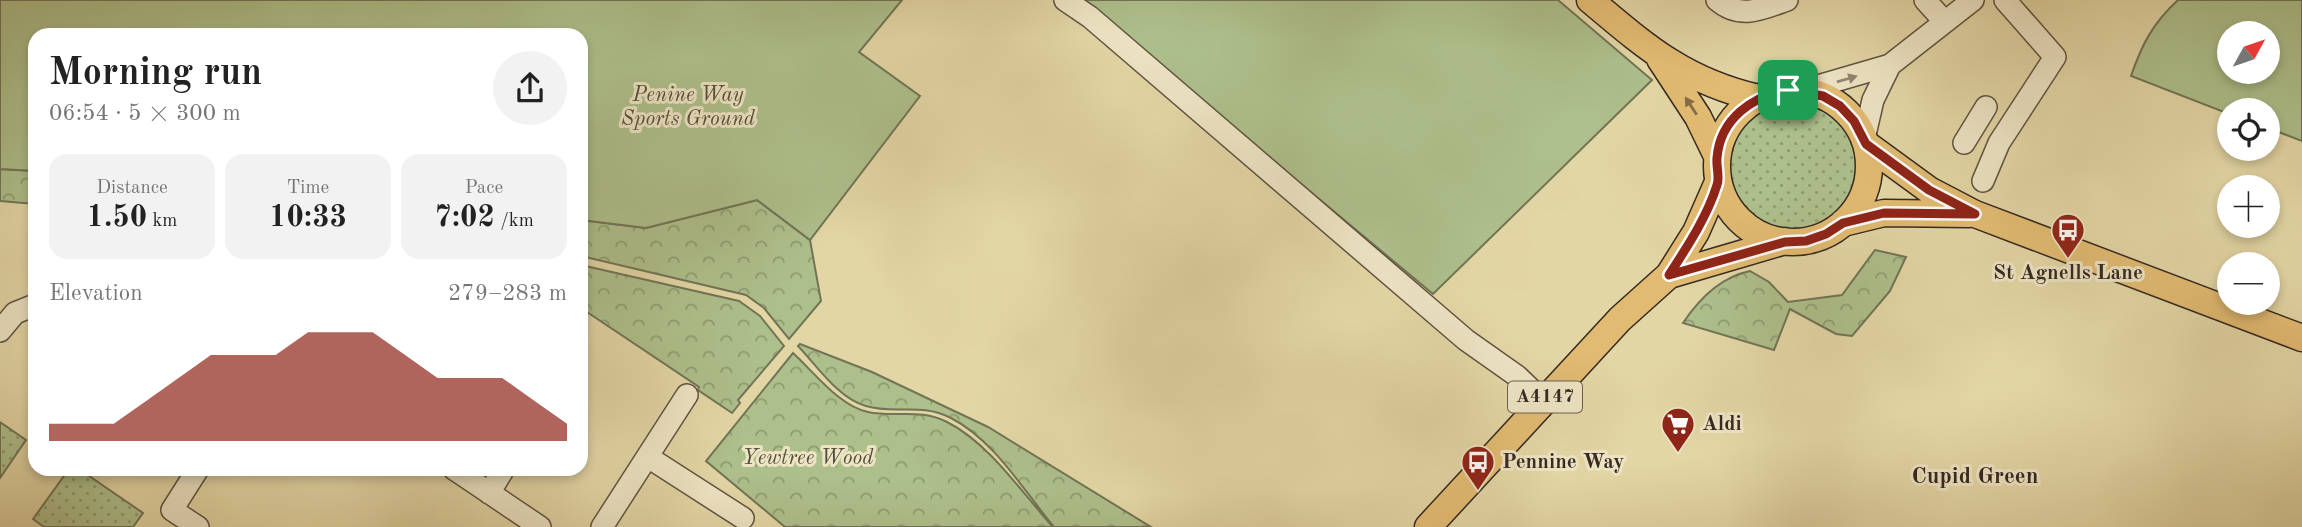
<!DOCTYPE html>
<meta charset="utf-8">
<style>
:root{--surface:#fff;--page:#f2f2f2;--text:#222;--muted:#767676;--accent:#8f2418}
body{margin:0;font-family:"Old Standard TT",serif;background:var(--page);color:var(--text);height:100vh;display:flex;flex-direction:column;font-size:26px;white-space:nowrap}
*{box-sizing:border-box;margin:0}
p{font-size:23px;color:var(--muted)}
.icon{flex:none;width:38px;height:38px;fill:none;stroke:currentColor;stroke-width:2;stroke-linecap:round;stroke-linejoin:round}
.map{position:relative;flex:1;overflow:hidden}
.details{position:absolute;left:28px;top:28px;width:560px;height:448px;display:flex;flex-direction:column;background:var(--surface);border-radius:21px;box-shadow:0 4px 10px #0003}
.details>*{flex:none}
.needle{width:46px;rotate:50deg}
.buttons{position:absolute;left:2217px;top:21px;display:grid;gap:14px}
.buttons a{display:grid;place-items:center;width:63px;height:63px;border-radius:50%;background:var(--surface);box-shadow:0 4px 10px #0003;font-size:35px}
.pin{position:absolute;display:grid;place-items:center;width:60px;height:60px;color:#fff;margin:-30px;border-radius:14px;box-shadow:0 4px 10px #0006}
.round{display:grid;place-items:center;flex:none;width:74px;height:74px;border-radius:37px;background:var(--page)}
.head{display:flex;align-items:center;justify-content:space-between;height:119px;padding:0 21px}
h1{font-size:38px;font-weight:600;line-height:52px}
.figures{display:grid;grid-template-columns:repeat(3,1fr);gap:10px;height:119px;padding:7px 21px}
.figures div{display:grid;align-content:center;border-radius:18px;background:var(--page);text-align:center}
.figures b{font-size:30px;font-weight:600}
.figures small{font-size:19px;font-weight:400}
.figures p{font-size:19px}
.chart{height:196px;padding:14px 21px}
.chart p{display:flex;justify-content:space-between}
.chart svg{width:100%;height:126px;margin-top:7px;fill:var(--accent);opacity:.7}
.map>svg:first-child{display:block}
.grass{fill:url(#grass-dots);stroke:#717456;stroke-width:2}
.forest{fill:url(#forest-crowns);stroke:#717456;stroke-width:2}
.park{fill:#adbf8b;stroke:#717456;stroke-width:2;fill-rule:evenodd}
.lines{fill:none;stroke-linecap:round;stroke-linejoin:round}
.minor-casing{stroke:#605443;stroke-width:24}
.major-casing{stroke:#352922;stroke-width:29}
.minor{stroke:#ede4c4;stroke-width:21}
.major{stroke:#e2bb72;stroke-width:26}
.oneway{fill:#918673}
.oneway2{fill:#836b46}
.route-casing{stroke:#fff;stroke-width:14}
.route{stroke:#8f2418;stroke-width:9}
.labels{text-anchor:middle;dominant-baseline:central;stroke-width:6;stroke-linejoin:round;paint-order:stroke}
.shield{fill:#ede4c4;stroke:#6c6153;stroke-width:2}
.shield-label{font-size:19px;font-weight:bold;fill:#352922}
.park-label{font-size:21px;font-style:italic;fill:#534e3c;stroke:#ede4c4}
.poi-label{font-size:21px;font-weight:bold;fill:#352922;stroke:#ede4c4;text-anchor:start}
.neighbourhood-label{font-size:23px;font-weight:bold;fill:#352922;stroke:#ede4c4}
</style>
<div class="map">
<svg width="2302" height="527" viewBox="0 0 2302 527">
<defs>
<pattern id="grass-dots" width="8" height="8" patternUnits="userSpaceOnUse" patternTransform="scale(1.75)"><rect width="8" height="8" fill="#adbf8b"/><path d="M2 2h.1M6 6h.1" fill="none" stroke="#8e9b71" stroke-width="1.8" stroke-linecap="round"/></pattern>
<pattern id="forest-crowns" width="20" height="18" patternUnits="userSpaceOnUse" patternTransform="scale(1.75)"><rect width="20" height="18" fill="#adbf8b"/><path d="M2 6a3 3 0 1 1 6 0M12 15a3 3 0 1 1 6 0" fill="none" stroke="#8e9b71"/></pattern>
</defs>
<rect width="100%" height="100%" fill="#e3d6a5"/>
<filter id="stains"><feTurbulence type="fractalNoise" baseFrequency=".00286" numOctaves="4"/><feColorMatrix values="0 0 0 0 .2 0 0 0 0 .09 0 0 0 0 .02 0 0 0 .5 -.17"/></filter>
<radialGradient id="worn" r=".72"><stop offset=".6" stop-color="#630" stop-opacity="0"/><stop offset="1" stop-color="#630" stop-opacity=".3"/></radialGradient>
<path class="grass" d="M1728 164a65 65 0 1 1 130 0a65 65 0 1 1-130 0Z
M 0,422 L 26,440 L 0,478 Z
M 69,469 L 79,469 L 143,513 L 133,527 L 44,527 L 33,519 Z"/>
<path class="forest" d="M 0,169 L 35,171 L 35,204 L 0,201 Z
M 757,200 L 810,240 L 821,301 L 789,339 L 764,308 L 746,295 L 581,256 L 581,220 L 646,228 Z
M 1875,250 L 1906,257 L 1890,291 L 1852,336 L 1836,334 L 1790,309 L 1774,350 L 1683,323 C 1699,299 1721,277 1750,271 L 1769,282 L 1788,302 L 1842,295 Z
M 581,265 L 739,301 L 760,316 L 784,346 L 738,400 L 740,403 L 732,413 L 698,390 L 699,387 L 581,308 Z
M 800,344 L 872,372 L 988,427 L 1151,527 L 1054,527 C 1024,491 994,440 951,418 C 920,402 896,415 866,406 C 839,399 817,366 798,346 Z
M 793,353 C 814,372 839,406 868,412 C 895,418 920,408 947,422 C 989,443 1022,493 1053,527 L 785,527 L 706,461 Z"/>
<path class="park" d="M 0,0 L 902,0 L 859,52 L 920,96 L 810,240 L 757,200 L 646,228 L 581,220 L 581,35 L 35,35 L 35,171 L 0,169 Z
M 1080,0 L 1558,0 L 1652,80 L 1433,294 Z
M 2178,0 L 2302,0 L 2302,141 L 2268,128 L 2268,110 L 2230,110 L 2229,114 L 2131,76 C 2142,44 2153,23 2178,0 ZM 2268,33 L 2268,72 L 2230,72 L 2230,33 Z"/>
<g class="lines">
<defs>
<path id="minor" d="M 1065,0 L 1090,17 L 1466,340 L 1517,376 L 1542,400
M 1717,0 C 1740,20 1762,9 1787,0
M 1925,0 L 1944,21
M 1804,90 L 1890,65 L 1973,0
M 1864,139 L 1873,100 L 1890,65
M 1964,143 L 1986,107
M 1983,181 L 1999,143 L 2055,57 L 2005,0
M 0,331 L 15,313 L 35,305
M 648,457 L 743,518
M 454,469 L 540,527
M 489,493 L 502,472
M 198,527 L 172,510 L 198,469
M 602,527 L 687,395"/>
<path id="major" d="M 1590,0 C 1646,47 1684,81 1758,98
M 1660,59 L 1698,117 L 1717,156
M1717 166a76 76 0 1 1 152 0a76 76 0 1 1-152 0Z
M 1866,144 L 1929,190 L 1975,214 L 2302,338
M 1843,223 L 1884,213 L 1969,214
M 1669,275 L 1785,241
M 1428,527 L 1620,319 L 1669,275 L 1696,232 L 1718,182"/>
</defs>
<use href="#minor" class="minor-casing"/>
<use href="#major" class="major-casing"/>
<use href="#minor" class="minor"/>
<use href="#major" class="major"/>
</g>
<defs><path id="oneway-solid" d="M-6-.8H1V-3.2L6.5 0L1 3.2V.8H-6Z" transform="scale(1.75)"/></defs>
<use class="oneway" href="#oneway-solid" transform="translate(1847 79) rotate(-16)"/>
<use class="oneway2" href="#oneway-solid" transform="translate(1691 106) rotate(-123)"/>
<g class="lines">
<defs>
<path id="route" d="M 1788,90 L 1823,96 L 1840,106 L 1854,121 L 1866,144 L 1929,190 L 1975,214 L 1884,213 L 1843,223 L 1826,234 L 1806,241 L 1785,242 L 1669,275 C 1687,247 1707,217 1717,185 C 1720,177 1716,167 1717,158 C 1720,119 1752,96 1788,90 Z"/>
</defs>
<use href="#route" class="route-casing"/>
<use href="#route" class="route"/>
</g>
<defs>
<symbol id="bus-pin" viewBox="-11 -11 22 30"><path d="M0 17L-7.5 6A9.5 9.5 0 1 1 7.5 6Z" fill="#8f2418" stroke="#ede4c4"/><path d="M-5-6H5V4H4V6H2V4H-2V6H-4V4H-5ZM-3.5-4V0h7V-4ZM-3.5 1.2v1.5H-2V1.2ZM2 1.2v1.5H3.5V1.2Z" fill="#fff"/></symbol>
<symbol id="supermarket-pin" viewBox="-11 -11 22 30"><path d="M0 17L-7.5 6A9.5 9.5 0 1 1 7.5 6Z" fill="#8f2418" stroke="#ede4c4"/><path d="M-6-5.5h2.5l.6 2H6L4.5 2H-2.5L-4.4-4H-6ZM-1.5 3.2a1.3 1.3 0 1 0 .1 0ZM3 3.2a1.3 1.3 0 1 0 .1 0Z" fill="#fff"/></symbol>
</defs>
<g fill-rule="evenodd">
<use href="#bus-pin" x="2049" y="211" width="38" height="52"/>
<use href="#supermarket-pin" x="1659" y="405" width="38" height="52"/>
<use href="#bus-pin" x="1459" y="443" width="38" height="52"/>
</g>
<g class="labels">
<rect class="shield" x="1508" y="381.5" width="74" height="31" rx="5"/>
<g class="shield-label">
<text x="1545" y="397">A4147</text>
</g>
<g class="park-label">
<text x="688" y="95">Penine Way<tspan x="688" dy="24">Sports Ground</tspan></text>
<text x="808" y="458">Yewtree Wood</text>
</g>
<g class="poi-label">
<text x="2068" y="273" text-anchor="middle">St Agnells Lane</text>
<text x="1702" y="424">Aldi</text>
<text x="1502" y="462">Pennine Way</text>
</g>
<g class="neighbourhood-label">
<text x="1975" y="476">Cupid Green</text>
</g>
</g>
<rect width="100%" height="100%" filter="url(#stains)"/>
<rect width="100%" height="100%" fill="url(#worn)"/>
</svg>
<div class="buttons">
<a><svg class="needle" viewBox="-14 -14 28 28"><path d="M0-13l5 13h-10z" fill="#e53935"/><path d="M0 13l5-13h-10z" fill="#767676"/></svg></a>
<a><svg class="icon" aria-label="locate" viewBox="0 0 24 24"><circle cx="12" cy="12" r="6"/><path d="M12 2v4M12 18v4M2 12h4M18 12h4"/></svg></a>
<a>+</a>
<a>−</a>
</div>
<div class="pin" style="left:1788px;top:90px;background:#1e9e55"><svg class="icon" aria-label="arrive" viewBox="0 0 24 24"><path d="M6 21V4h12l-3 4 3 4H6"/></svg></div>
<section class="details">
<div class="head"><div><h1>Morning run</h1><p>06:54 · 5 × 300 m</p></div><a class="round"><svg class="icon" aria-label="share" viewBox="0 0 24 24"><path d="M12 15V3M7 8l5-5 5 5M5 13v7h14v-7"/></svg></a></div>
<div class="figures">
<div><p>Distance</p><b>1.50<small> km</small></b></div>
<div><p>Time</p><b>10:33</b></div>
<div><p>Pace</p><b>7:02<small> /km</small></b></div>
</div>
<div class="chart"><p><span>Elevation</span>279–283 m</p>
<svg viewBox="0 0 160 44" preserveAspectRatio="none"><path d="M0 44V38L10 38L20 38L30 30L40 22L50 14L60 14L70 14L80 6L90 6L100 6L110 14L120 22L130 22L140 22L150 30L160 38V44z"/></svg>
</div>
</section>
</div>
